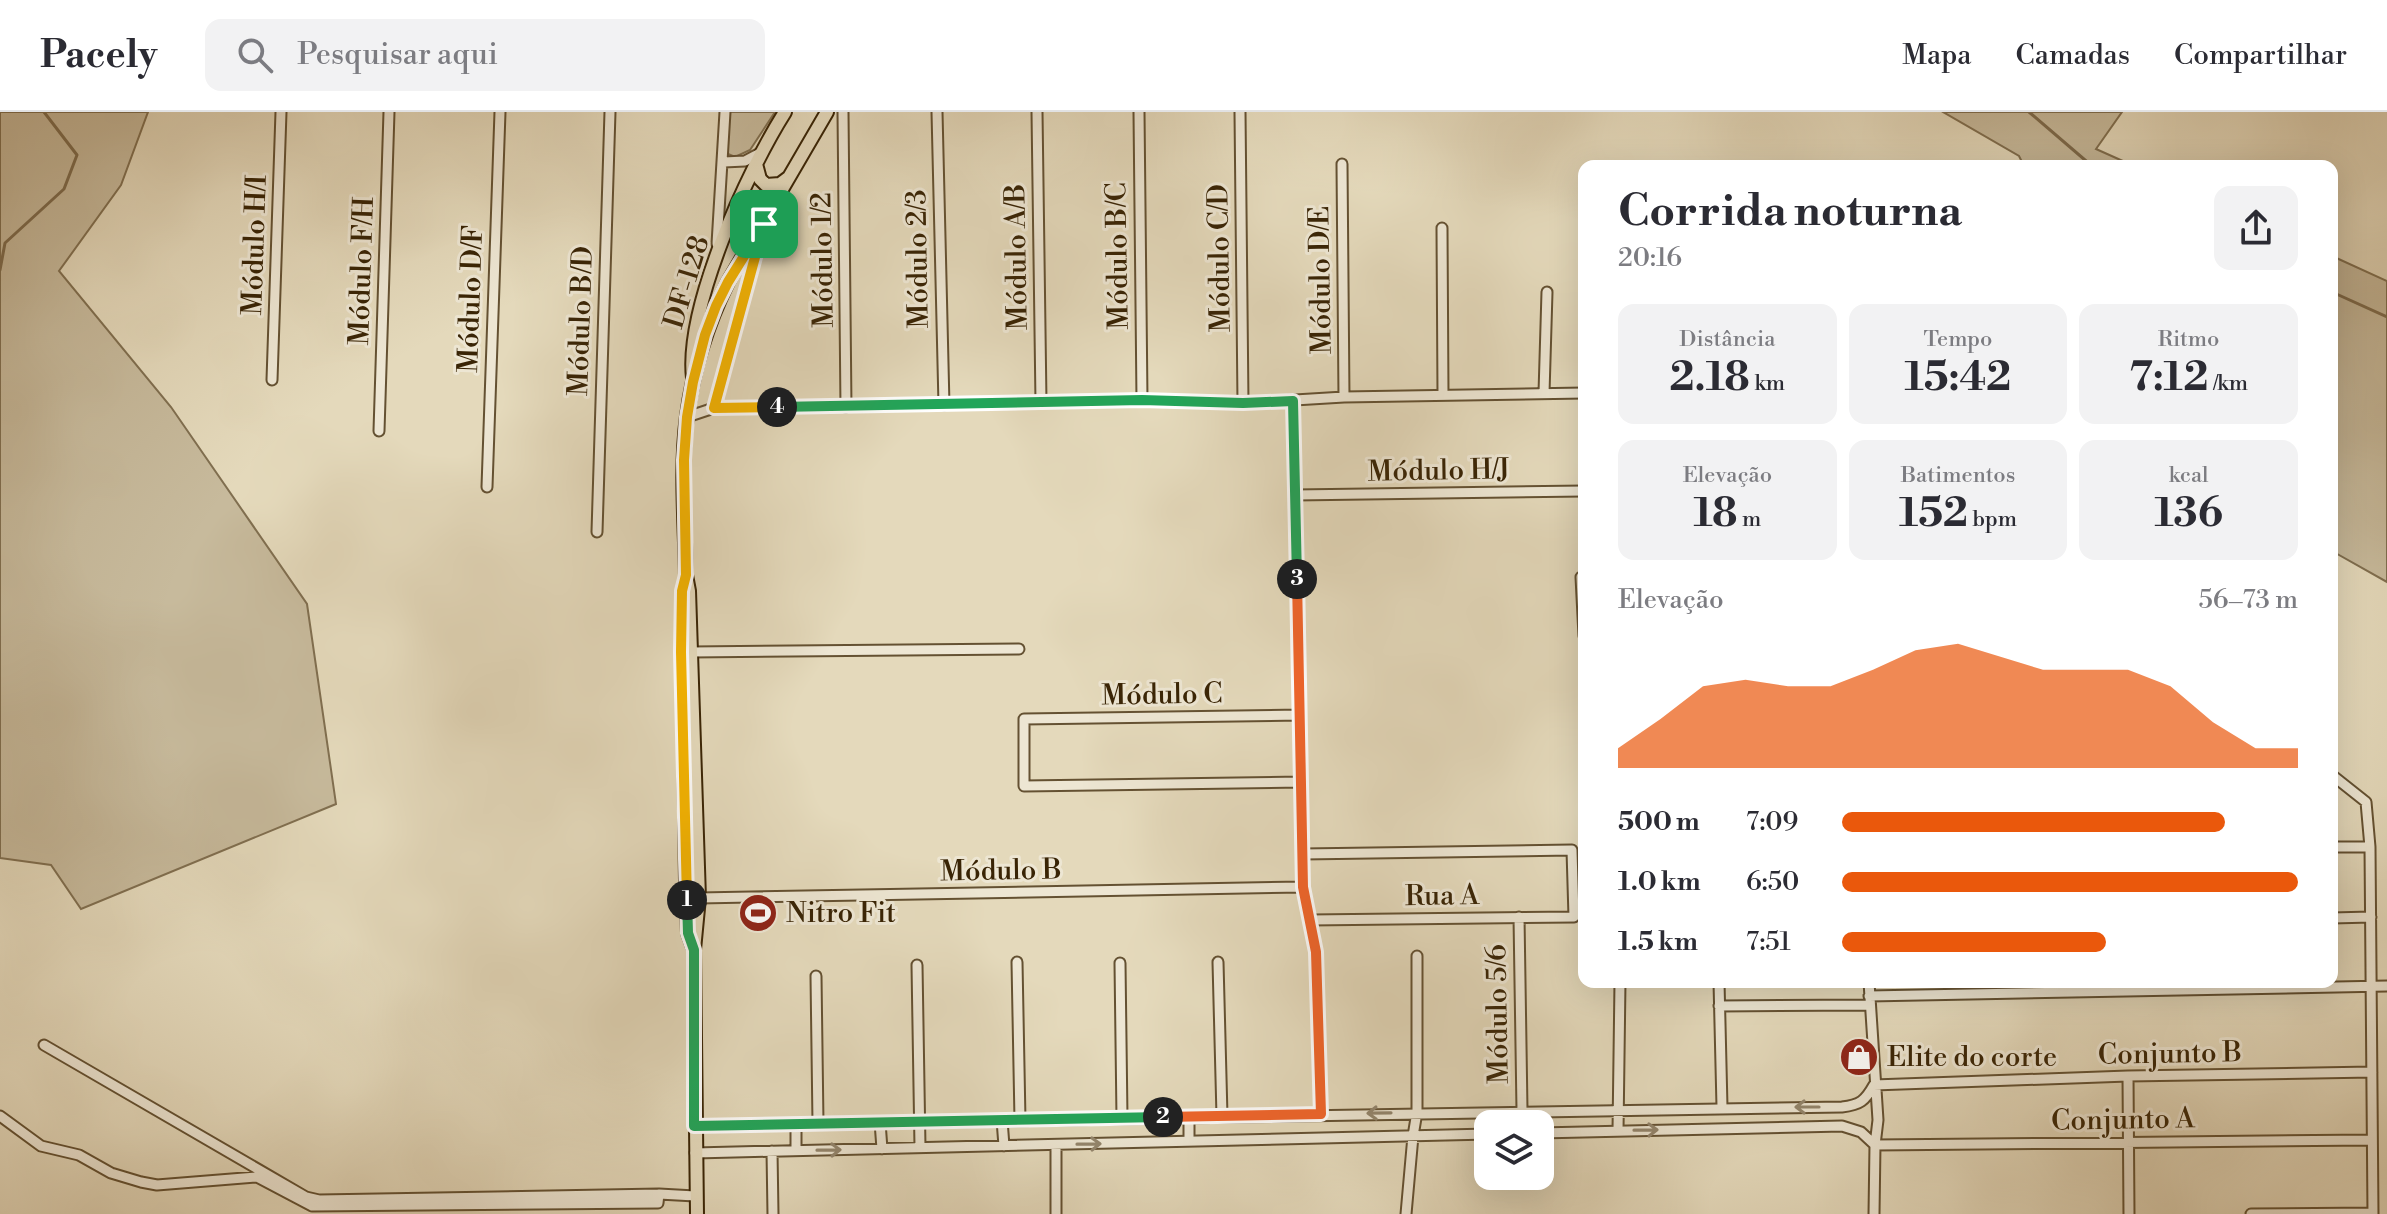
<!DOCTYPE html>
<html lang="pt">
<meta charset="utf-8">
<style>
:root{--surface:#fff;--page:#f2f2f3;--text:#2b2b33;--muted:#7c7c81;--line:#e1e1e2;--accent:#ea580c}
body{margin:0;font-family:"Libre Bodoni",serif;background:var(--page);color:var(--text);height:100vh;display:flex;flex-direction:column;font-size:30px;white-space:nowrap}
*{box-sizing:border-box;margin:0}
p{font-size:26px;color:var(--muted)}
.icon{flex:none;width:44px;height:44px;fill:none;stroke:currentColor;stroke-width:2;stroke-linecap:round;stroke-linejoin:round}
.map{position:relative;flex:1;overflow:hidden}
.sheet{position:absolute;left:1578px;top:48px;width:760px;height:828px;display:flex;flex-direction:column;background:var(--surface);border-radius:16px;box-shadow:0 8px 32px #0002}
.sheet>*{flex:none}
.fabs{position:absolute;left:1474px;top:998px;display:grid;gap:16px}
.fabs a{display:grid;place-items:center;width:80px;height:80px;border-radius:16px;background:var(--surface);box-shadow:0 8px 32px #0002;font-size:40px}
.pin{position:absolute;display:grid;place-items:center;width:68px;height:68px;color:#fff;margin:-34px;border-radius:16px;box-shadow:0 4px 12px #0006}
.km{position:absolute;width:40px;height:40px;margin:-20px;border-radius:50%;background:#222;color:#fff;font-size:22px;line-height:40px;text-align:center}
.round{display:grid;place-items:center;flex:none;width:84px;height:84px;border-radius:16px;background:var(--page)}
.head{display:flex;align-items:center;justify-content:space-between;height:136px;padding:0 40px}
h1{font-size:44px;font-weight:800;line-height:60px}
.metrics{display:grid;grid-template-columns:repeat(3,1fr);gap:12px;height:136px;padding:8px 40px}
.metrics div{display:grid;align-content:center;border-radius:16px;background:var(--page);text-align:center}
.metrics b{font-size:40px;font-weight:800}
.metrics small{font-size:22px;font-weight:400}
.metrics p{font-size:22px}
.chart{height:224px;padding:16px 40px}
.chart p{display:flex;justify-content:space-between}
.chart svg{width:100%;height:144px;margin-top:8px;fill:var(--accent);opacity:.7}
ul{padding:0 40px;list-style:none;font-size:26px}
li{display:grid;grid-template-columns:128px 96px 1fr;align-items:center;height:60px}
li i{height:20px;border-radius:10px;background:var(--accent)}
header{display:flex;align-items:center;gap:48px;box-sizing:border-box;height:112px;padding:0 40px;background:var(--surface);border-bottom:2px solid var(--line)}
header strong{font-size:38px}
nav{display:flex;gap:44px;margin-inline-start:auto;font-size:28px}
.search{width:560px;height:72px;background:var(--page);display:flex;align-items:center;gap:20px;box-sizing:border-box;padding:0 28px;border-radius:16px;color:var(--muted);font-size:30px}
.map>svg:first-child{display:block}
.green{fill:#c7ba9c;stroke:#806f50;stroke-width:2}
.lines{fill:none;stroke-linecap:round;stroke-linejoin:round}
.stream{stroke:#7d6b4d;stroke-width:3}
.minor-casing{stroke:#645132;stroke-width:13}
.major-casing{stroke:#392405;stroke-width:16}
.minor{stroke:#ede6d3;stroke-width:9}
.major{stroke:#e4d9bb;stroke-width:12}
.oneway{stroke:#93856c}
.split-1-casing{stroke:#fff;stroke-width:16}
.split-2-casing{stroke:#fff;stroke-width:16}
.split-3-casing{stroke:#fff;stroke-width:16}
.split-4-casing{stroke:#fff;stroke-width:16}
.split-5-casing{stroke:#fff;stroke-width:16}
.split-1{stroke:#f5b400;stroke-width:10}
.split-2{stroke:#22a559;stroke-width:10}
.split-3{stroke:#f0652b;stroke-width:10}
.split-4{stroke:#22a559;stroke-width:10}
.split-5{stroke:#f5b400;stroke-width:10}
.labels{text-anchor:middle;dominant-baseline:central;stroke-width:6;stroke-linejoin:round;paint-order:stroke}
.street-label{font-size:28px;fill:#392405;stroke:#ede6d3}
.poi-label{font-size:28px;fill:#392405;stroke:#ede6d3;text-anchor:start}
</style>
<header>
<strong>Pacely</strong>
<div class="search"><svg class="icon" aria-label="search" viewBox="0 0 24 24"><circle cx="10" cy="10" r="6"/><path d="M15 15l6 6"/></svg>Pesquisar aqui</div>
<nav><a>Mapa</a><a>Camadas</a><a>Compartilhar</a></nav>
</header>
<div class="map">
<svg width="2387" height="1102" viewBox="0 0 2387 1102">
<rect width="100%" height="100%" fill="#e4d9bb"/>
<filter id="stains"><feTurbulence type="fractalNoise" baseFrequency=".0025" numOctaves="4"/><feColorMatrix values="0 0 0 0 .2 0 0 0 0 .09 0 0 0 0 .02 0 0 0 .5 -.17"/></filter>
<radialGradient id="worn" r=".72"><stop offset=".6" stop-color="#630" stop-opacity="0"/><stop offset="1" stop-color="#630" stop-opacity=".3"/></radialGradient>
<path class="green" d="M 0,0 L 148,0 L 121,73 L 59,159 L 171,295 L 307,492 L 336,692 L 81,797 L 51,753 L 0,746 Z
M 728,0 L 775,0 L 750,38 L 735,45 L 726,41 Z
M 1943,0 L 2122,0 L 2096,37 L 2134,54 L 2024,54 L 2019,44 Z
M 2332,144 L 2387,169 L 2387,470 L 2332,439 Z"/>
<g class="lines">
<path class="stream" d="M 2029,0 L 2092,54
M 0,158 L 5,131 L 64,77 L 77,43 L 44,0
M 2332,180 L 2387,205"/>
<defs>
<path id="minor" d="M 843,0 L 846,295
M 937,0 L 944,293
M 1037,0 L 1041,290
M 1139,0 L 1142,288
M 1240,0 L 1243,291
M 724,50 L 745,49 L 762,40
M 1342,52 L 1344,285
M 1442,116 L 1443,283
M 717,132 L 725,0
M 272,268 L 281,0
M 1544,281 L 1547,180
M 1293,289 L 1303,775 L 1316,840 L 1321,1002
M 714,296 L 762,117
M 687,305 L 714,296 L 1142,288 L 1243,291 L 1344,285 L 1584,281
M 379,319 L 389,0
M 487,375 L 500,0
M 1295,383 L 1584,379
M 597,420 L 610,0
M 1584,465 L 1581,465 L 1584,524
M 691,540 L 1019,537
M 1300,603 L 1024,607 L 1024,674 L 1301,670
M 2332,663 L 2366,690 L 2370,735 L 2373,1102
M 2332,735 L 2370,735
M 1303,742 L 1572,738 L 1574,805 L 1310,808
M 699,786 L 1303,775
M 1519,805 L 1522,998
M 2332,806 L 2371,805
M 1017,850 L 1020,1008
M 1218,850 L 1222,1004
M 1120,851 L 1122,1006
M 917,853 L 920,1035
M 816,864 L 818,1011
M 1719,870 L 1722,995
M 1869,870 L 1878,1008 L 1875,1033 L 1874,1102
M 1869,884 L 2387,874
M 1719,894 L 1868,893
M 44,933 L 306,1085 L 319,1088 L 659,1082
M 2128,964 L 2129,1102
M 0,1004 L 41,1034 L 79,1043 L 111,1061 L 141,1070 L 157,1073 L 257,1065 L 312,1094 L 658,1091 L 659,1082 L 695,1084
M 1189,1005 L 1189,1029
M 1002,1008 L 1004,1034
M 880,1010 L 882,1037
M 796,1012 L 796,1038
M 694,1014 L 1842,995 C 1860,993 1865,989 1874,973 L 2128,964 L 2372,960
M 1618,1019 L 1620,870
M 1540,1021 L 1842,1014 L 1861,1020 L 1875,1033 L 2371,1028
M 1056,1033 L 1056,1102
M 772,1039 L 773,1102
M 695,1041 L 1488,1022
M 1406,1102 L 1413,1024 L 1417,1000 L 1417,844
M 2251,1102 L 2373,1101"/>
<path id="major" d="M 756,52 L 760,67 L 766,73 L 780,72 L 788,66
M 693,266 C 685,196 747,60 785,0
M 682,490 L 686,768 L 688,821 L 693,835
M 697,1102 L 694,838 L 699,786 L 689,479 L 686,463 C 685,411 680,356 687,304 C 693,258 708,211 728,170 L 827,0"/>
</defs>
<use href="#minor" class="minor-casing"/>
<use href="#major" class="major-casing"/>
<use href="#minor" class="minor"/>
<use href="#major" class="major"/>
</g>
<defs><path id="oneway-shaft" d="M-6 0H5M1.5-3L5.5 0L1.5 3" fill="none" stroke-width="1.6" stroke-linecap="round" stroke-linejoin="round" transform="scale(2)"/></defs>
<g class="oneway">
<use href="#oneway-shaft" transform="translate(1807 995) rotate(180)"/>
<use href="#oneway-shaft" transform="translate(1379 1001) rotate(179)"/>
<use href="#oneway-shaft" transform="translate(1646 1018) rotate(-1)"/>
<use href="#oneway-shaft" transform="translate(1089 1032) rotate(-1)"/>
<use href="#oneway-shaft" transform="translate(829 1038) rotate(-1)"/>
</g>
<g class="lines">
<defs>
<path id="split-1" d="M 687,788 L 681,540 L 682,479 L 686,463 L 684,348 L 687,305 L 693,270 L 705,223 L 716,194 L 728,170 L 764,112"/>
<path id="split-2" d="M 687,788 L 688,821 L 694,838 L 694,1014 L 1163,1005"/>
<path id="split-3" d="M 1163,1005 L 1321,1002 L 1316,840 L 1303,775 L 1297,467"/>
<path id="split-4" d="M 777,295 L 1142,288 L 1243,291 L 1293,289 L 1297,467"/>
<path id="split-5" d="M 764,112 L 714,296 L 777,295"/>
</defs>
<use href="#split-1" class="split-1-casing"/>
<use href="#split-2" class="split-2-casing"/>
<use href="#split-3" class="split-3-casing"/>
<use href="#split-4" class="split-4-casing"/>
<use href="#split-5" class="split-5-casing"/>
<use href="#split-1" class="split-1"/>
<use href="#split-2" class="split-2"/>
<use href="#split-3" class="split-3"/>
<use href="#split-4" class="split-4"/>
<use href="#split-5" class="split-5"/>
</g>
<defs>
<symbol id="stadium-disc" viewBox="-11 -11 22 22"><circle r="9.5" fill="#8f2418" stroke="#ede6d3"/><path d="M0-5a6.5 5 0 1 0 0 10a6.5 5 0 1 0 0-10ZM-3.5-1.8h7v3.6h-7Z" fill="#fff"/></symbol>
<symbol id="shop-disc" viewBox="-11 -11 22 22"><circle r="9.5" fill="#8f2418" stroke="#ede6d3"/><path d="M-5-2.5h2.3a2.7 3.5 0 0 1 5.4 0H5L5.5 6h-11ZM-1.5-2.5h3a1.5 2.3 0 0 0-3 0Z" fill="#fff"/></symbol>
</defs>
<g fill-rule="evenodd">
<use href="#stadium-disc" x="736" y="779" width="44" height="44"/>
<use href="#shop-disc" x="1837" y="923" width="44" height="44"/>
</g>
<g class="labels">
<g class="street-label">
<text transform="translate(255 133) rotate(-88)">Módulo H/I</text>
<text transform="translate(1118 144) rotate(-91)">Módulo B/C</text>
<text transform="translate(1017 145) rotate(-91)">Módulo A/B</text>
<text transform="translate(1220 146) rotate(-91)">Módulo C/D</text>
<text transform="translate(918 147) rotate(-91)">Módulo 2/3</text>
<text transform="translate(823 148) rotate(-91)">Módulo 1/2</text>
<text transform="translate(362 159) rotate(-88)">Módulo F/H</text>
<text transform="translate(1321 168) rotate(-91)">Módulo D/E</text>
<text transform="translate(687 170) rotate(-73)">DF-128</text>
<text transform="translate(471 187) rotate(-88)">Módulo D/F</text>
<text transform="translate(581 209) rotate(-88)">Módulo B/D</text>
<text transform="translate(1439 359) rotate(-1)">Módulo H/J</text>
<text transform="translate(1162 583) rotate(-1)">Módulo C</text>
<text transform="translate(1001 759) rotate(-1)">Módulo B</text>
<text transform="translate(1442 784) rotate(-1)">Rua A</text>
<text transform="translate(1498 902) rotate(-91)">Módulo 5/6</text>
<text transform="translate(2170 942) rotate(-1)">Conjunto B</text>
<text transform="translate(2123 1008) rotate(-1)">Conjunto A</text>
</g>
<g class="poi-label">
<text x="786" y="801">Nitro Fit</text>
<text x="1887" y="945">Elite do corte</text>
</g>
</g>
<rect width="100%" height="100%" filter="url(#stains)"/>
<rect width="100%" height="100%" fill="url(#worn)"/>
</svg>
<div class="fabs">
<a><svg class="icon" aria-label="layers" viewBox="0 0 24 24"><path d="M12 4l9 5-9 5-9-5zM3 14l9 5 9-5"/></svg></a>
</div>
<div class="pin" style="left:764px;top:112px;background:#1e9e55"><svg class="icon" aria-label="arrive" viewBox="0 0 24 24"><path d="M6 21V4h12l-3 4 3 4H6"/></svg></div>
<b class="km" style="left:687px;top:788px">1</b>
<b class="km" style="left:1163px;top:1005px">2</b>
<b class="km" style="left:1297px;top:467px">3</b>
<b class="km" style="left:777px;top:295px">4</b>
<section class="sheet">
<div class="head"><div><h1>Corrida noturna</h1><p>20:16</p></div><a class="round"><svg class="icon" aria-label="share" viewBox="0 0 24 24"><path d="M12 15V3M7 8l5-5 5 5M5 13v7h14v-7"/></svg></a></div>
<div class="metrics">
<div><p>Distância</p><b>2.18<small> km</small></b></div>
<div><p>Tempo</p><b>15:42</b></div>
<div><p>Ritmo</p><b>7:12<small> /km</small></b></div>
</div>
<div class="metrics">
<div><p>Elevação</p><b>18<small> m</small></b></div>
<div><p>Batimentos</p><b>152<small> bpm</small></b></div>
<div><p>kcal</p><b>136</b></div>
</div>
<div class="chart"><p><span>Elevação</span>56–73 m</p>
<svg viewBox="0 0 160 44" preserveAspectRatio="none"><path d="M0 44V38L10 29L20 19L30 17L40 19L50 19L60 14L70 8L80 6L90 10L100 14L110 14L120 14L130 19L140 30L150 38L160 38V44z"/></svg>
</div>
<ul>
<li><b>500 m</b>7:09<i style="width:84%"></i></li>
<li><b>1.0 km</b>6:50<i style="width:100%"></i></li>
<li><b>1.5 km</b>7:51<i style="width:58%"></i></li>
</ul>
</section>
</div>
